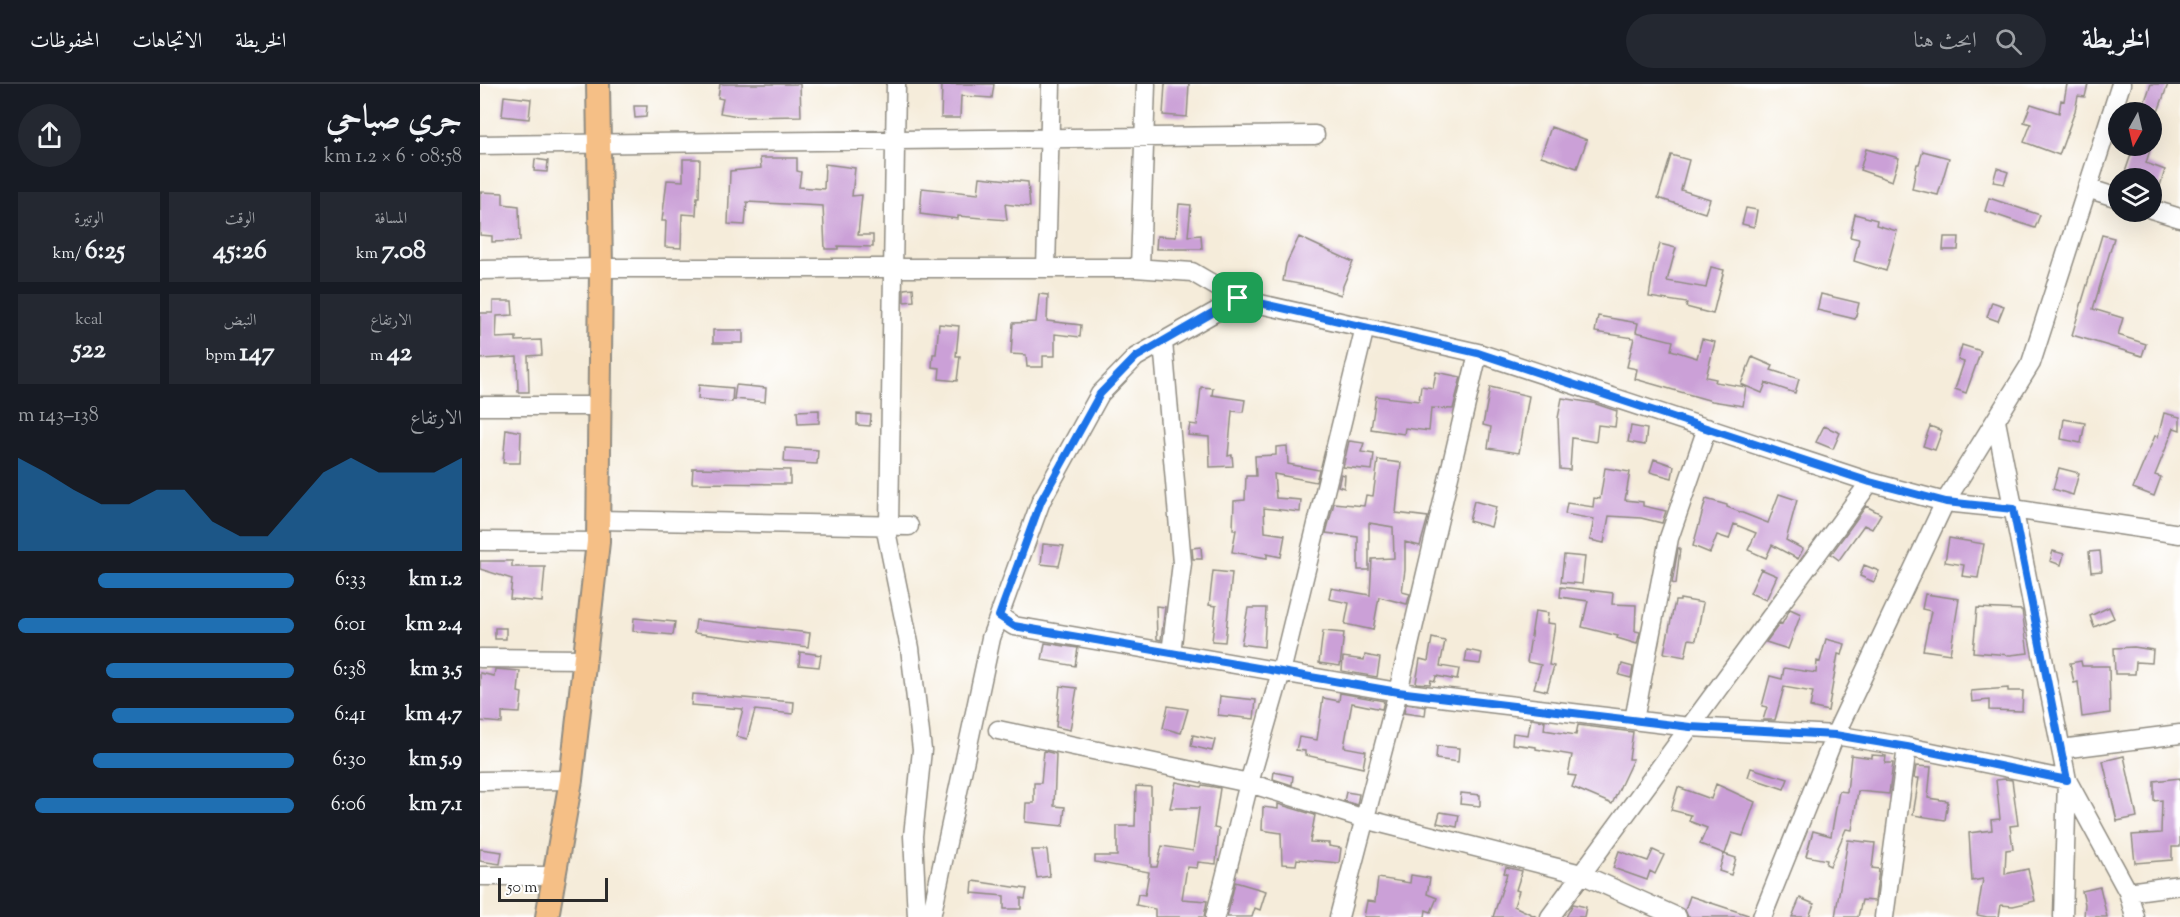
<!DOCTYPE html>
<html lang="ar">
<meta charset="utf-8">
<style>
:root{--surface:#171b24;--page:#242831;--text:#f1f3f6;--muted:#9ea1a6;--line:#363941;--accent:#1f6fb2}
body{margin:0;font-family:"Sorts Mill Goudy",Amiri,serif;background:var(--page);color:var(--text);direction:rtl;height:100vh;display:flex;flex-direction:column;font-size:22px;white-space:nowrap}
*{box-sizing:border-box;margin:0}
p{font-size:20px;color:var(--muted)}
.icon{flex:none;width:33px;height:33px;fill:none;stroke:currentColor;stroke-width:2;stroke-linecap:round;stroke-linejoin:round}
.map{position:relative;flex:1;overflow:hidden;direction:ltr}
.drawer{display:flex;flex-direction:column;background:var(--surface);width:480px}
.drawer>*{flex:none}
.needle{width:39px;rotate:188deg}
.controls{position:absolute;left:1628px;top:18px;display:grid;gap:12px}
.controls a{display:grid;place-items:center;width:54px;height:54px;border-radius:50%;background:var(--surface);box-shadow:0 6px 24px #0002;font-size:30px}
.scale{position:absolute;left:18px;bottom:15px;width:110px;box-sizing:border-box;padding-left:6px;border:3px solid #2b2b2b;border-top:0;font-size:16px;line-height:21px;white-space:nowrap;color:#2b2b2b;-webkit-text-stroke:4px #fff;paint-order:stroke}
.pin{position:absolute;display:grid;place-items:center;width:51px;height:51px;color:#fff;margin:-26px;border-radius:12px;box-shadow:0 3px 9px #0006}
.round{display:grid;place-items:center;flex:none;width:63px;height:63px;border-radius:32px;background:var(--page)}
.headline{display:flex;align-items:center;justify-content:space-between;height:102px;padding:0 18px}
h1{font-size:33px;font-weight:700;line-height:45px}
.figures{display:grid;grid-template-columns:repeat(3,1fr);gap:9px;height:102px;padding:6px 18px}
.figures div{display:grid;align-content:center;border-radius:0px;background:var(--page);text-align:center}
.figures b{font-size:26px;font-weight:700}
.figures small{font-size:16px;font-weight:400}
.figures p{font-size:16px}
.chart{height:168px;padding:12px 18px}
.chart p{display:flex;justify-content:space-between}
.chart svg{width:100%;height:108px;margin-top:6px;fill:var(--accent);opacity:.7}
ul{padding:0 18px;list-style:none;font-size:20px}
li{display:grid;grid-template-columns:96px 72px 1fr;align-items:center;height:45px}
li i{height:15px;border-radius:8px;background:var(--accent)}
header{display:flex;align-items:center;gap:36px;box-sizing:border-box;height:84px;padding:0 30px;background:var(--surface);border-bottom:2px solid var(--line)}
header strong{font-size:28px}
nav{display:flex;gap:33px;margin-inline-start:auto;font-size:21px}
.search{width:420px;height:54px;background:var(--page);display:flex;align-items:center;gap:15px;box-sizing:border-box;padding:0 21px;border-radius:33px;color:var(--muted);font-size:22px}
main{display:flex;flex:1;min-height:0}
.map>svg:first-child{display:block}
.building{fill:#cba0d7}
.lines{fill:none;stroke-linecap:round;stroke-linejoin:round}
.minor-casing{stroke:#908c82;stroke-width:21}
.major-casing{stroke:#908c82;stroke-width:26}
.minor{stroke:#fff;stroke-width:18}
.major{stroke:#f5bf86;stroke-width:22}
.route-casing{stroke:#fff;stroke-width:12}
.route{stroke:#1a73e8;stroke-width:8}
</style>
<header>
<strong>الخريطة</strong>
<div class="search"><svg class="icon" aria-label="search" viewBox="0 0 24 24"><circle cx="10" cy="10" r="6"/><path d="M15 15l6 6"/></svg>ابحث هنا</div>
<nav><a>الخريطة</a><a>الاتجاهات</a><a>المحفوظات</a></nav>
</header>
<main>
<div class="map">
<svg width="1700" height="833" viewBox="0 0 1700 833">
<rect width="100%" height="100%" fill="#fff"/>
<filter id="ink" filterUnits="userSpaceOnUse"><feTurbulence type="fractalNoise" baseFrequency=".0167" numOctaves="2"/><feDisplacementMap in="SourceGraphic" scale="12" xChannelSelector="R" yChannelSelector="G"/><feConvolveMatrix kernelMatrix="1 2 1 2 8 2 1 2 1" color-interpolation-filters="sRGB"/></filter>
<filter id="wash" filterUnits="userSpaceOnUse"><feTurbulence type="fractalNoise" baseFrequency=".008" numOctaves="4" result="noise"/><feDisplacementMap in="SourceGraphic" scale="24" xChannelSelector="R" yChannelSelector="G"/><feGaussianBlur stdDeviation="1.35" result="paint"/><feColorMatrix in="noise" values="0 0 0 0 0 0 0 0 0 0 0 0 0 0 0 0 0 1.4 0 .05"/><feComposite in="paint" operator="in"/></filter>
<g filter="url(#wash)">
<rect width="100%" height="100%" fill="#f5ecda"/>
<g id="blocks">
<path class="building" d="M 240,0 L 320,0 L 321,32 L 264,33 L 240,29 L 243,15 L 238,14 Z
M 462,0 L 514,0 L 512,14 L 481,12 L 480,34 L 461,34 Z
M 685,0 L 709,0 L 707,33 L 683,31 Z
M 1587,0 L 1608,0 L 1605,13 L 1598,12 L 1595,27 L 1579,71 L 1544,58 L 1551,40 L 1544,38 L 1551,20 L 1579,29 L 1581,16 L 1584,17 Z
M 1671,0 L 1688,0 L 1678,28 L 1661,28 Z
M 24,12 L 51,15 L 49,35 L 22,32 Z
M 154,22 L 167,22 L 166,33 L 155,34 Z
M 1071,43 L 1107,56 L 1097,84 L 1061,72 Z
M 1654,62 L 1670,66 L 1666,79 L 1685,86 L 1676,115 L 1671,114 L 1671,94 L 1643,94 Z
M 1386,65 L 1419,74 L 1412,97 L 1380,86 Z
M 1443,67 L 1469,74 L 1458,111 L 1432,105 L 1437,80 L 1439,80 Z
M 1191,71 L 1209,76 L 1201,106 L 1230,115 L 1225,129 L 1178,114 Z
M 280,74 L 317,74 L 317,87 L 321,88 L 319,103 L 344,105 L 345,80 L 375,84 L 372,112 L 382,111 L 378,151 L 393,151 L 393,163 L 358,162 L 358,165 L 345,165 L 343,122 L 267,118 L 265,141 L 248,140 L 250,87 L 281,84 Z
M 55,75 L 68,77 L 67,88 L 54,87 Z
M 203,75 L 220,75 L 219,113 L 217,113 L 216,131 L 202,130 L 201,164 L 185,163 L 186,137 L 182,137 L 187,96 L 203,97 Z
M 1517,84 L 1528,88 L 1524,100 L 1513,98 Z
M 500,93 L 548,98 L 550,123 L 525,120 L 527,136 L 478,132 L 478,135 L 440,130 L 442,104 L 498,110 Z
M 0,108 L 23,109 L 23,120 L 39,122 L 40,157 L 12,158 L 12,152 L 0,151 Z
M 1509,114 L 1560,131 L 1555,144 L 1505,127 Z
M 699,120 L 711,121 L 708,152 L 721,151 L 722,165 L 676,165 L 677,152 L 696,153 Z
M 1266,124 L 1277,126 L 1274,143 L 1262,140 Z
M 1375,130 L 1397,136 L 1396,141 L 1417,147 L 1406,187 L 1374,177 L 1379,155 L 1370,153 Z
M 1622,151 L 1634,154 L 1613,225 L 1643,234 L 1638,251 L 1666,260 L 1662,272 L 1592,251 Z
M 819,153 L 873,178 L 863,202 L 861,211 L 840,204 L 803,197 L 806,180 Z
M 1464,153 L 1479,153 L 1478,166 L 1463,166 Z
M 1180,160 L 1196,164 L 1187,197 L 1226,204 L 1231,183 L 1244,186 L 1233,230 L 1206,223 L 1207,219 L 1169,213 L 1174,182 Z
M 433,204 L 434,217 L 424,218 L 424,205 Z
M 559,210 L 568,211 L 567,237 L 601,241 L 600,253 L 575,250 L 575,272 L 563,272 L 563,283 L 547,283 L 546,271 L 531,270 L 533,239 L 556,238 Z
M 1341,210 L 1379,219 L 1375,235 L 1337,226 Z
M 13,217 L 32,217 L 33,231 L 17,232 L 16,254 L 36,253 L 36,257 L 61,256 L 62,271 L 48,272 L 49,308 L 38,308 L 37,273 L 0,275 L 0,229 L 13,229 Z
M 1512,218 L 1524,222 L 1518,237 L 1507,233 Z
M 1118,232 L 1158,239 L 1156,248 L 1193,257 L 1191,266 L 1217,274 L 1222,255 L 1235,258 L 1226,293 L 1236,295 L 1235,298 L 1266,303 L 1263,322 L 1232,317 L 1155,295 L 1157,285 L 1147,283 L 1154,254 L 1115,248 Z
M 459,240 L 479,242 L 476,272 L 480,272 L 477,297 L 459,295 L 460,284 L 452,283 L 453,270 L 456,270 Z
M 233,246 L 263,246 L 263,259 L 233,259 Z
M 1482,261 L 1501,267 L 1486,309 L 1475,305 L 1484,278 L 1478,276 Z
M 1272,273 L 1293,282 L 1291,286 L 1319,295 L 1315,309 L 1286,299 L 1282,309 L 1261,300 Z
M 956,288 L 981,293 L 973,325 L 951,324 L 949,347 L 925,344 L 924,350 L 891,345 L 896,312 L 939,317 L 941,302 L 953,304 Z
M 219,301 L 253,304 L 252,318 L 218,315 Z
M 256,301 L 286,304 L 285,318 L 254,315 Z
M 721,303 L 733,304 L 732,311 L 765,316 L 763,328 L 752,327 L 748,372 L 752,371 L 753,382 L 730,383 L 729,353 L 708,351 L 710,340 L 717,341 Z
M 1010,303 L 1049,312 L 1039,369 L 1008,364 L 1011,343 L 1003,341 Z
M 1082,314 L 1113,319 L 1137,327 L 1135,343 L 1118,341 L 1116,358 L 1092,354 L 1090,386 L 1080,385 L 1078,334 Z
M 339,326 L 339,339 L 318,340 L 317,327 Z
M 1684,329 L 1700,333 L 1700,346 L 1694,344 L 1675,391 L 1681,393 L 1674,412 L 1653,404 L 1675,352 L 1678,353 Z
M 377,330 L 391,331 L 390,342 L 377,341 Z
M 1584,335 L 1605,339 L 1601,359 L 1581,355 Z
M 1151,342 L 1167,345 L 1165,361 L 1148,358 Z
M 1344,342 L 1360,349 L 1353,365 L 1336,358 Z
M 1450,342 L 1462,347 L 1455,366 L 1443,362 Z
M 26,345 L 41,348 L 40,379 L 23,379 Z
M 869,357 L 884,359 L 881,368 L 894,370 L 892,386 L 863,383 Z
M 807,362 L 808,380 L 839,386 L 836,398 L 794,390 L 796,414 L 821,416 L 820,428 L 784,424 L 785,448 L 805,451 L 801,473 L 787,470 L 787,474 L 752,468 L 756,446 L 753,446 L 754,417 L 765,416 L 766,392 L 776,392 L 775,372 L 796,371 L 796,363 Z
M 305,364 L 338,366 L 337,380 L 304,378 Z
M 1174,375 L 1194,382 L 1192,394 L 1170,388 Z
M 898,376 L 921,379 L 916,429 L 948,433 L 940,462 L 925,458 L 925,486 L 922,508 L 930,510 L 927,520 L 899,513 L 893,546 L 865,540 L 869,519 L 849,515 L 851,504 L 890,511 L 892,475 L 914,474 L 913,443 L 889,439 L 889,486 L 878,486 L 878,453 L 846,449 L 854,419 L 884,422 L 886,411 L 893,412 Z
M 213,384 L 310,386 L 310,400 L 212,399 Z
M 1125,384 L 1150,388 L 1145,416 L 1163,418 L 1163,422 L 1186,427 L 1182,439 L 1161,434 L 1129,432 L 1124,459 L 1110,456 L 1114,435 L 1085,430 L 1087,419 L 1113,423 L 1114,414 L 1120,415 Z
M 1579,384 L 1599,389 L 1593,411 L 1573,405 Z
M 861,390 L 865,391 L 864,404 L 858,402 Z
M 1299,410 L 1317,416 L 1306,456 L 1323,465 L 1318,475 L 1292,461 L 1286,474 L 1268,466 L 1276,449 L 1254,440 L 1249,455 L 1237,451 L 1230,469 L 1213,462 L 1226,415 L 1247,421 L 1247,423 L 1288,439 Z
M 994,417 L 1016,423 L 1011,443 L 989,437 Z
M 1386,422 L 1401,430 L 1392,445 L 1384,441 L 1359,476 L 1351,470 Z
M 1469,454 L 1504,460 L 1498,494 L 1482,492 L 1484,481 L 1465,478 Z
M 563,460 L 584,462 L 579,482 L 561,480 Z
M 721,463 L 722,475 L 713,475 L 712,464 Z
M 1198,464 L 1200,464 L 1196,500 L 1192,499 Z
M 1573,467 L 1584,470 L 1581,481 L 1570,477 Z
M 1620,467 L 1622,487 L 1611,488 L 1609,468 Z
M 1084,471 L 1105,473 L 1102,500 L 1081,498 Z
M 0,477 L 32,477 L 32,483 L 65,483 L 62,518 L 30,515 L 32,495 L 0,485 Z
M 1384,481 L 1399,487 L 1394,498 L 1380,492 Z
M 1281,485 L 1297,492 L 1286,516 L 1270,509 Z
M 733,487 L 752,489 L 745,558 L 732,557 L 736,522 L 729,521 Z
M 1081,503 L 1133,509 L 1132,520 L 1156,521 L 1155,547 L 1160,548 L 1157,560 L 1137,554 L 1138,552 L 1102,543 L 1108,517 L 1080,513 Z
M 1445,510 L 1479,515 L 1470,570 L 1443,566 L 1451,527 L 1442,525 Z
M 1200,515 L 1223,519 L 1216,556 L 1209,555 L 1205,573 L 1184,569 L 1195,517 L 1200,517 Z
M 676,522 L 685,523 L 681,556 L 677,555 Z
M 1629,523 L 1634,534 L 1614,543 L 1610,532 Z
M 768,524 L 786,524 L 784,563 L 761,560 Z
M 1497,524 L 1542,526 L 1548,569 L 1530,571 L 1493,568 Z
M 1310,525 L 1321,530 L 1308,565 L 1286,558 L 1300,539 L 1302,540 Z
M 1055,527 L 1068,529 L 1067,539 L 1075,540 L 1069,581 L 1074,582 L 1067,607 L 1054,604 L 1061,581 L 1047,578 Z
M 154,534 L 195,538 L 193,551 L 153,547 Z
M 216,536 L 330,549 L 328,563 L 214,549 Z
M 15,544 L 26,544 L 26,555 L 15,555 Z
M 843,547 L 864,549 L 860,582 L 839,579 Z
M 952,554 L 965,557 L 960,582 L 979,585 L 977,596 L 956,592 L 955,597 L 951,596 L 950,600 L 936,599 L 940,575 L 948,577 Z
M 1346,555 L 1365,560 L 1362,571 L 1358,570 L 1348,627 L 1330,623 L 1333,608 L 1304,603 L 1295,636 L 1283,636 L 1287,623 L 1282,622 L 1290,592 L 1302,595 L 1304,584 L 1336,589 L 1337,577 L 1340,578 Z
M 565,559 L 598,564 L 595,582 L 562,576 Z
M 1654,563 L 1673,566 L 1672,579 L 1656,578 L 1655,590 L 1635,590 L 1634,564 Z
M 987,566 L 1002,569 L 1000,580 L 985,578 Z
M 320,568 L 341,571 L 339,583 L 319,581 Z
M 885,571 L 900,574 L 897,593 L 862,587 L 863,573 L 884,576 Z
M 1601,577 L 1602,582 L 1629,582 L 1630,629 L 1602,633 L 1598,598 L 1594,599 L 1590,579 Z
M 1142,580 L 1153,583 L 1151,594 L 1139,591 Z
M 15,585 L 40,587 L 38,608 L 42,609 L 40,629 L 22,628 L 22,639 L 0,637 L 0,589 L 14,592 Z
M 580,602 L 597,604 L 590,646 L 576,643 Z
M 1528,604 L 1528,607 L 1543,607 L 1542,627 L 1509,626 L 1509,616 L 1492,618 L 1491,607 Z
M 860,609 L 904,617 L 902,625 L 872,619 L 864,663 L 886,667 L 883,684 L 825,671 L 825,667 L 816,666 L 819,653 L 837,656 L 843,614 L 859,617 Z
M 212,610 L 314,618 L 313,630 L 275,626 L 267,655 L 256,652 L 263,625 L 211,621 Z
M 740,612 L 776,616 L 774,635 L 738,631 Z
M 926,620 L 946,623 L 945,632 L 924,629 Z
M 688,622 L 708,625 L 701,649 L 683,644 Z
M 1051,635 L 1065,637 L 1064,646 L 1096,651 L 1098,641 L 1153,648 L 1149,675 L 1153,675 L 1132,720 L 1092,703 L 1096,692 L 1088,691 L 1092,671 L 1056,665 L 1056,663 L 1032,660 L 1033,649 L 1048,651 Z
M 713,651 L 735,656 L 732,667 L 711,662 Z
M 957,662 L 979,664 L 978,678 L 956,675 Z
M 564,667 L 576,670 L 574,722 L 585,723 L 583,742 L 545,738 L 546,719 L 554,719 L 554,699 L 561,699 Z
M 1371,671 L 1392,674 L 1392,671 L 1406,672 L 1405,679 L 1413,679 L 1409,710 L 1378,707 L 1372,746 L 1366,745 L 1350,782 L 1346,780 L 1347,776 L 1326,772 L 1333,747 L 1351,752 L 1359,707 L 1367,708 Z
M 1644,672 L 1657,733 L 1637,737 L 1623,677 Z
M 1436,682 L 1451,683 L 1448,714 L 1468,717 L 1465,736 L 1433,731 L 1439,694 L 1434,694 Z
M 1271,684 L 1308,695 L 1304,705 L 1268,693 Z
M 794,688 L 813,692 L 812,701 L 793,695 Z
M 1700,694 L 1700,763 L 1692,763 L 1692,776 L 1655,779 L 1652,751 L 1681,749 L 1682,716 L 1674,717 L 1674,697 Z
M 1525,695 L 1532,696 L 1538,741 L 1530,742 L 1533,765 L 1526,766 L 1525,790 L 1548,785 L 1555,817 L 1533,822 L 1521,821 L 1519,833 L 1507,833 L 1497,831 L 1503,795 L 1492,797 L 1489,749 L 1512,746 L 1511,736 L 1520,735 L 1516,696 Z
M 696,698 L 721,703 L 722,701 L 740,704 L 734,744 L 739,745 L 736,780 L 718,778 L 717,784 L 707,783 L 702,815 L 727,817 L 724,833 L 675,833 L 675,825 L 656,821 L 658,810 L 665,811 L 669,788 L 615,778 L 615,772 L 637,772 L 637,742 L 655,742 L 656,702 L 671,703 L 671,783 L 677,783 L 682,762 L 713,767 L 719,724 L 690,724 Z
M 1236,700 L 1275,718 L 1263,752 L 1252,749 L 1245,770 L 1220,760 L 1227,744 L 1209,737 L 1211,731 L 1191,726 L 1198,703 L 1231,715 Z
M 866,708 L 879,710 L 877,721 L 864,717 Z
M 981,709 L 1000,711 L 1000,722 L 980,720 Z
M 798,720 L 835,731 L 830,758 L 849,759 L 849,762 L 861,764 L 859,779 L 817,775 L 816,781 L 802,780 L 801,749 L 782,746 L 783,723 L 798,725 Z
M 960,728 L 979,731 L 977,743 L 957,739 Z
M 1368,756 L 1395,759 L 1392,784 L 1399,785 L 1395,817 L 1382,816 L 1378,833 L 1355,833 Z
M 0,765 L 22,768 L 20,780 L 0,777 Z
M 552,766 L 567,766 L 570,792 L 557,794 Z
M 1173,766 L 1184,771 L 1175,790 L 1170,787 L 1167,796 L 1133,784 L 1139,767 L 1168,777 Z
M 1244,770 L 1256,774 L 1251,791 L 1239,787 Z
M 1026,783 L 1042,787 L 1036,806 L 1039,807 L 1034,822 L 1057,833 L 1013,833 L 1027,790 L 1024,789 Z
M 931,791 L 950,794 L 947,810 L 957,814 L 951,828 L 946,826 L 945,833 L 884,833 L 887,817 L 895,818 L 898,794 L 930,799 Z
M 493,797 L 547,805 L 545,815 L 541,814 L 541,825 L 524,825 L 524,812 L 492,809 Z
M 755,798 L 786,807 L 780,826 L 775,824 L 772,833 L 747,833 Z
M 1620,803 L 1627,833 L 1604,833 L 1605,820 L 1602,807 Z
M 1210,812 L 1268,831 L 1267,833 L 1208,833 L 1205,826 Z
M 1320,814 L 1334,820 L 1329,833 L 1312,833 Z
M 1093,820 L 1106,823 L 1104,833 L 1086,833 Z"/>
</g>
</g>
<g filter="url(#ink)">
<use href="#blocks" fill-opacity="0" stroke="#908c82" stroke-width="1.5"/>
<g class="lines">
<defs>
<path id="minor" d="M 0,61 L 835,51
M 1607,104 L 1638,114
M 1671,125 L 1700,134
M 566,184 L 571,0
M 660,184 L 666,0
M 0,186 L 121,184 L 655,184 L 712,188 L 758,215 L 998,269 L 1390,398 L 1465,418 L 1533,425 L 1700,450
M 683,258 L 702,479 L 691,569
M 0,322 L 119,322
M 1516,337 L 1587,696 L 1648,808 L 1655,833
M 118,436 L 429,442
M 405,442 L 430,564 L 442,666 L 433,752 L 437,833
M 409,442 L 416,0
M 0,457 L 118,458
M 519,532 L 534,542 L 918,608 L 1210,643 L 1355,651 L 1427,663 L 1587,696 L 1583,833
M 0,574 L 105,575
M 1154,636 L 1189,454 L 1227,344
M 518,646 L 769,699 L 885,735 L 1101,790 L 1197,833
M 1581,665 L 1700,650
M 0,697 L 91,696
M 0,792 L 74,792
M 1648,808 L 1700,801
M 451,833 L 511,554 L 561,417 L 620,310 L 656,273 L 758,215
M 735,833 L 769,699 L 801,588 L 885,243
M 859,833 L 918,608 L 998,269
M 1070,833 L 1390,398
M 1282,833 L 1355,651 L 1465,418 L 1551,279 L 1641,0
M 1404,833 L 1427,663"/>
<path id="major" d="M 67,833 L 91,696 L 118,458 L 121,184 L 118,0"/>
</defs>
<use href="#minor" class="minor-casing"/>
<use href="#major" class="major-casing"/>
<use href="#minor" class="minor"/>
<use href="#major" class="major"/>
</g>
</g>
<g class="lines" filter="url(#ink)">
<defs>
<path id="route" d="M 758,214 L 998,269 L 1390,398 L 1466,418 L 1533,425 L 1587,696 L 1427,663 L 1355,651 L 1210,643 L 918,608 L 534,542 L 519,532 L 561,417 L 620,310 L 656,273 Z"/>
</defs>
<use href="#route" class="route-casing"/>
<use href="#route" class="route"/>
</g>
</svg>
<div class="controls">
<a><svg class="needle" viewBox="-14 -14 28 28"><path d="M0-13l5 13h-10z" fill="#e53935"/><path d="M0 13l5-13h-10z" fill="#9ea1a6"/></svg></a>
<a><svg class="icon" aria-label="layers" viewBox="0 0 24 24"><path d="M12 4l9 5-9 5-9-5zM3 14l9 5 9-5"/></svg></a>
</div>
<div class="scale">50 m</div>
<div class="pin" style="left:758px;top:214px;background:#1e9e55"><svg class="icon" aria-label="arrive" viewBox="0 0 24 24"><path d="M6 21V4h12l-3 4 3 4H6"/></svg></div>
</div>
<section class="drawer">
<div class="headline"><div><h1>جري صباحي</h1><p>08:58 · 6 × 1.2 km</p></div><a class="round"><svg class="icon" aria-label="share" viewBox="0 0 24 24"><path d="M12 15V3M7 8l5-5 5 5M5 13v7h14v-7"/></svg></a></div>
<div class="figures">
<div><p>المسافة</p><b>7.08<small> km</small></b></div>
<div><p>الوقت</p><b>45:26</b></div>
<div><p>الوتيرة</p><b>6:25<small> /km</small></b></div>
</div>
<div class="figures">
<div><p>الارتفاع</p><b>42<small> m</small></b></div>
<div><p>النبض</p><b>147<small> bpm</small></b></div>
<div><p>kcal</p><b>522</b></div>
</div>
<div class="chart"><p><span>الارتفاع</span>138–143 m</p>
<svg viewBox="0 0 160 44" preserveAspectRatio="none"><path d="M0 44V6L10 12L20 19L30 25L40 25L50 19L60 19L70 32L80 38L90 38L100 25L110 12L120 6L130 12L140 12L150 12L160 6V44z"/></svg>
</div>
<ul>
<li><b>1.2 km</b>6:33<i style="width:71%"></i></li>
<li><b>2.4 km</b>6:01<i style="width:100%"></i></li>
<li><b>3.5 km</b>6:38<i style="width:68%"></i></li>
<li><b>4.7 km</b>6:41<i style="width:66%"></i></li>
<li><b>5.9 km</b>6:30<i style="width:73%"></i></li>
<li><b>7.1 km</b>6:06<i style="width:94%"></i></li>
</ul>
</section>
</main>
